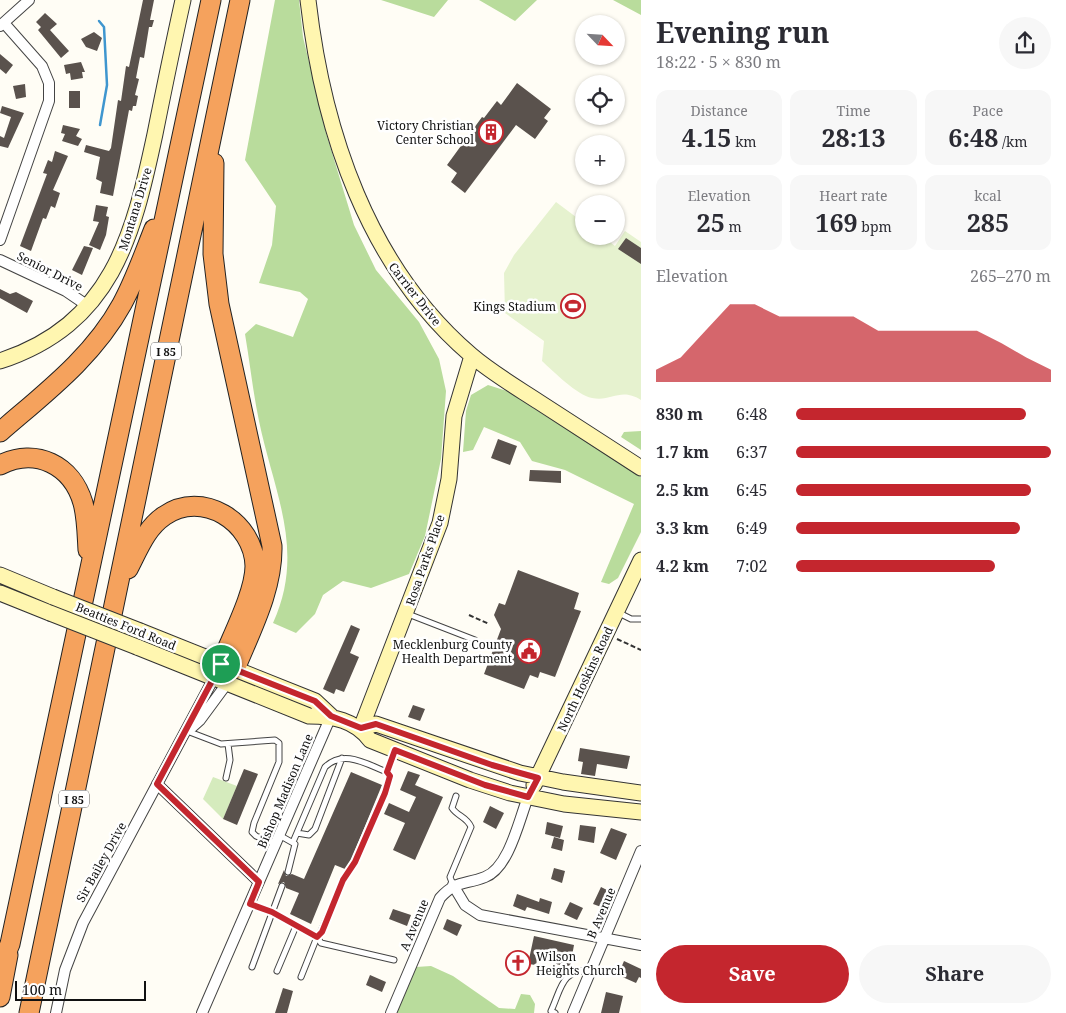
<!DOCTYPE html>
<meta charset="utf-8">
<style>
:root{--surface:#fff;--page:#f7f7f7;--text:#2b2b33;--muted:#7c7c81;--accent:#c4262e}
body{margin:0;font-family:"Noto Serif",serif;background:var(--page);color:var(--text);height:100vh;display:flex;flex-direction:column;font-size:19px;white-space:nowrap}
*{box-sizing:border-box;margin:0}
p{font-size:16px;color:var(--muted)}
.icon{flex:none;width:28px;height:28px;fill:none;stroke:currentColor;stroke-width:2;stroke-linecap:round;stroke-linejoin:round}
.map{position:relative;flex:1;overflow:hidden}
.drawer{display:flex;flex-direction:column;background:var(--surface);width:425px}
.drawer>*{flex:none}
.needle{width:32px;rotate:115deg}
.tools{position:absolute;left:575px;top:15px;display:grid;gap:10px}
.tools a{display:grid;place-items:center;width:50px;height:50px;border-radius:50%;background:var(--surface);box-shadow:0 1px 4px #0004;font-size:25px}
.scale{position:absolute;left:15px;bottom:12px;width:131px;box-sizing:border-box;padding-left:5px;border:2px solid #111;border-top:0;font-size:14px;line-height:18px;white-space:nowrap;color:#111;-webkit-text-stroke:4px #fff;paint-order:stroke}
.pin{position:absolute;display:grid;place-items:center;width:42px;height:42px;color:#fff;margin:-21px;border:2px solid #fff;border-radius:50%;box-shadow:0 1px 5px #0007}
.round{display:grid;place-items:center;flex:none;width:52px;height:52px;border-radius:26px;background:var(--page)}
.head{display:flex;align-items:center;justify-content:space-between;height:85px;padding:0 15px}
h1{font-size:28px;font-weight:700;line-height:38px}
.figures{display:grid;grid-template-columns:repeat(3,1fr);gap:8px;height:85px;padding:5px 15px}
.figures div{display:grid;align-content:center;border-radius:12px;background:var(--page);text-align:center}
.figures b{font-size:25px;font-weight:700}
.figures small{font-size:14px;font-weight:400}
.figures p{font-size:14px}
.chart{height:140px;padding:10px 15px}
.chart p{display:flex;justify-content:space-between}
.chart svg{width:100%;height:90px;margin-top:5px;fill:var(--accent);opacity:.7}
.cta{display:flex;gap:10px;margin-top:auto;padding:10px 15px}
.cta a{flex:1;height:58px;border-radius:30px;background:var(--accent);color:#fff;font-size:20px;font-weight:700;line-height:58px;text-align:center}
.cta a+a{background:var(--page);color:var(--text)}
ul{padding:0 15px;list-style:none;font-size:16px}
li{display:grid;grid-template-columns:80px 60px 1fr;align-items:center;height:38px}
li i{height:12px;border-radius:6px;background:var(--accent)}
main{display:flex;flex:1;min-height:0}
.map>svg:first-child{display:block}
.green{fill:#d5ebbd}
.forest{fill:#b9dc9c}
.pitch{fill:#e6f2cf}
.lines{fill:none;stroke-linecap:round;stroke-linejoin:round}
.stream{stroke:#3f96cf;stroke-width:2.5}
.building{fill:#5a524d}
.lane-casing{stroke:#444;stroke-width:7}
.street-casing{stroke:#444;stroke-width:12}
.secondary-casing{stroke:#333;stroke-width:17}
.highway-casing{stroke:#222;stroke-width:21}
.path{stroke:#333;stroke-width:2;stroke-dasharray:5 2.5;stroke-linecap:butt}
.lane{stroke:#fff;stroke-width:5}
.street{stroke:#fff;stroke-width:10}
.secondary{stroke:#fff6b0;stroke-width:15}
.highway{stroke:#f5a25d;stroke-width:19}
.secondary-bridge-casing{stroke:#333;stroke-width:17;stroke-linecap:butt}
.secondary-bridge{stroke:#fff6b0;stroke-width:15}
.route-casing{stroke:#fff;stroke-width:10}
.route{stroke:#c4262e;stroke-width:6}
.labels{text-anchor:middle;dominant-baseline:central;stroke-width:5;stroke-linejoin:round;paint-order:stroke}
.shield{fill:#fff;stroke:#585858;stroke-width:1}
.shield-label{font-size:11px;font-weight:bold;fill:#111}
.poi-label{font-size:12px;fill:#111;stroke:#fff;text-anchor:end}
.street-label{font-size:12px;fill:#111;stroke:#fff}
</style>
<main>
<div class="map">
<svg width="641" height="1013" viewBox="0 0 641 1013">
<rect width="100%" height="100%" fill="#fffdf5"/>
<path class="green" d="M 213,777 L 237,786 L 223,819 L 203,799 Z"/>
<path class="forest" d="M 275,0 L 299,0 L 303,37 L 326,133 L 354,225 L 376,270 L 419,322 L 439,359 L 446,391 L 441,459 L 425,536 L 409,574 L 371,588 L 343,581 L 323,595 L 315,614 L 296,633 L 273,623 C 306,551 274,493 259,421 C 253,393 250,363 245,334 L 256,324 L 293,337 L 308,299 L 300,292 L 259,283 L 272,245 L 276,206 L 245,160 Z
M 381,0 L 448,0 L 434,17 Z
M 479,0 L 537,0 L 515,21 Z
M 613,0 L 641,0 L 641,15 Z
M 488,385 L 507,391 L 641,477 L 641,532 L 618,578 L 609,584 L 601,582 L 634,504 L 565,470 L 532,461 L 520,442 L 484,427 L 473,450 L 463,452 L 466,411 L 471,395 Z
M 641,431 L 641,450 L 621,437 L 624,432 Z
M 431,966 L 453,976 L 499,1008 L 515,1009 L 521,994 L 530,995 L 535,1004 L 534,1013 L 396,1013 L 416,967 Z"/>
<path class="pitch" d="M 556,202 L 584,223 L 584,236 L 602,236 L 615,246 L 625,231 L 641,242 L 641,400 C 620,387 612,402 592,398 C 577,395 554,372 542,361 L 544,341 L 505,313 L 504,273 L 514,255 Z"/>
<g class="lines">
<path class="stream" d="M 99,21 L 104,27 L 107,85 L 100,125"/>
</g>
<path class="building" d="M 143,0 L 154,0 L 150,20 L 154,20 L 152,27 L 149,27 L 144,58 L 140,57 L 136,78 L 139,79 L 135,95 L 138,96 L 136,106 L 133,106 L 132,111 L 129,110 L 113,196 L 100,193 L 102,182 L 96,179 L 100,157 L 84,152 L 86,145 L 109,151 L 111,148 L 118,100 L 121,101 L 126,66 L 129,67 Z
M 45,13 L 57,24 L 50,30 L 69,51 L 61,58 L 38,30 L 41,27 L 36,22 Z
M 94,32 L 102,38 L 97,51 L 86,47 L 81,39 Z
M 0,54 L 13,65 L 6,74 L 0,69 Z
M 81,62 L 85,72 L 82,72 L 83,78 L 71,80 L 70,73 L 66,74 L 64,65 Z
M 517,83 L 551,109 L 544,118 L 548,121 L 535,139 L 516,125 L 465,193 L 451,182 L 457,173 L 447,165 L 482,117 L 484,118 L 497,101 L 501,105 Z
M 25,84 L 26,97 L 16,99 L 13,86 Z
M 69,91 L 80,91 L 80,108 L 69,108 Z
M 2,106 L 24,113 L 8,148 L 0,146 L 0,136 L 4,138 L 11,117 L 0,113 Z
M 63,125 L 80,129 L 76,136 L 82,139 L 78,146 L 62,141 L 65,134 L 61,133 Z
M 55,151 L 68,156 L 53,190 L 60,193 L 55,208 L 51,206 L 46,219 L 43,218 L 31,251 L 20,246 L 47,174 L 43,173 L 48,160 L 52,162 Z
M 96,205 L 108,207 L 106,216 L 109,217 L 106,235 L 100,250 L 89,245 L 99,222 L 93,221 Z
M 626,238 L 641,248 L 641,264 L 618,249 Z
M 84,246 L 93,248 L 82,275 L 72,270 Z
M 0,289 L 10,294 L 16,292 L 33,301 L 27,313 L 0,298 Z
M 498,439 L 517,446 L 510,465 L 491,458 Z
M 530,470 L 561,471 L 561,483 L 529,481 Z
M 518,570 L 579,593 L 574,609 L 581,611 L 555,677 L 540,672 L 538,678 L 530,675 L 524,689 L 484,674 L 501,629 L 494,615 L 499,603 L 505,605 Z
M 351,625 L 360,629 L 350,653 L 359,657 L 344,692 L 336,689 L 334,694 L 323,689 Z
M 413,705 L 425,709 L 420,721 L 408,717 Z
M 580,748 L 630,756 L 627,769 L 597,764 L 595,776 L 581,774 L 583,762 L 578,761 Z
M 244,769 L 258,774 L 237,825 L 223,819 Z
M 408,771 L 420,775 L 415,785 L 443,797 L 415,860 L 393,850 L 405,823 L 384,814 L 389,803 L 409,812 L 416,797 L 400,790 Z
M 351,772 L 382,785 L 351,860 L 345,869 L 335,865 L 311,924 L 290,914 L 299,893 L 286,888 L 284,882 L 278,884 L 284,870 L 286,876 L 292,874 L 304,879 Z
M 490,806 L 504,813 L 496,829 L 483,822 Z
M 547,822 L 563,826 L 560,838 L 545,834 Z
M 580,825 L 596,827 L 594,843 L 578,840 Z
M 611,828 L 627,834 L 616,860 L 600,853 Z
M 554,837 L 564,840 L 562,851 L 551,848 Z
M 554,868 L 565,871 L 562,883 L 551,879 Z
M 601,887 L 611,892 L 604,908 L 593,904 Z
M 517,894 L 539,902 L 540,898 L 552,902 L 549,914 L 527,907 L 525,911 L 513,906 Z
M 570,902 L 583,908 L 577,920 L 564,914 Z
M 393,909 L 411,915 L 407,926 L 389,919 Z
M 447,919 L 462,925 L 457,936 L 443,929 Z
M 534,936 L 574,945 L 570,967 L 537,960 L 536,965 L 528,964 Z
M 624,961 L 641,969 L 641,978 L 639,977 L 636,983 L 618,975 Z
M 370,975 L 386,982 L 382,992 L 366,985 Z
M 283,988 L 293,991 L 287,1013 L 275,1013 Z
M 606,992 L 623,996 L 619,1013 L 601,1013 Z"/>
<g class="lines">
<defs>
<path id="lane" d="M 619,613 L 631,619 L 641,619
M 408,614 L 475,640
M 187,731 L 221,744 L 275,740 L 279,743 L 279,762 L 254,823 L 252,832 L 256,836 L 275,844
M 226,778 L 230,760 L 228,744
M 297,833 L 309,835 L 315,829 L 342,758
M 279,835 L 295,844 L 288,872
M 293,842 L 325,767 C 344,749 366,764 387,772
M 453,885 L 450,877 L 471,827 C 467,817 457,816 452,808 L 456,796
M 249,904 L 272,912 L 317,937 L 319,936 L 343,880 L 355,862 L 385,793 L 390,776 L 387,772 L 394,753
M 317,937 L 321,943 L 394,960
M 252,967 L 282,886
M 277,971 L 296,926
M 301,977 L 317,937
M 555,1013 L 551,1011 C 562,987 561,970 591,970"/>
<path id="street" d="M 0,26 L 29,0
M 0,240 L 49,101 L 49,83 L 42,66 L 4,23
M 0,260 L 66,291 L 88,306
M 190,729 L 200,720 L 231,678
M 157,784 L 259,882
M 453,885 L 465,905 L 480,915 L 641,945
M 56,1013 L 65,970 L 83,923 L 217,672
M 202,1013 L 331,716
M 391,1013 L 440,898 C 456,880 465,885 485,877 C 509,868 519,820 528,797
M 573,1013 L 641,851"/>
<path id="secondary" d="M 308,0 C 323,131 368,267 471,355 C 492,373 516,387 539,402 C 573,424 607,446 641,468
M 0,361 C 112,324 133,237 155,134 C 164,89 173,45 183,0
M 0,575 L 53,597
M 0,593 L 50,613
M 140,631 L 315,701 L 331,716
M 137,647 L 309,716 C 333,716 355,720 370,740 L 470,780 L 510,793 L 564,804 L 641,812
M 361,728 L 440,523 L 449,479 L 454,416 L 472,356
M 361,728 L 376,724 L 520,773 L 563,782 L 641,793
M 534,785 L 641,560"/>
<path id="highway" d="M 214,163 L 213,254 L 219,304 L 272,546 C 273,589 251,630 235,669
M 0,432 C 45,393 93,357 122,304 C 135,280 144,254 154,229
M 0,465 C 36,447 72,465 83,503 C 87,518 87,534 88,550
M 128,569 C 138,550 146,528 164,516 C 202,489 254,522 255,566 C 255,593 231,638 221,664
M 0,968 L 10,944 L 211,0
M 0,997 L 8,955
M 29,1013 L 240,0"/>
</defs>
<use href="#lane" class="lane-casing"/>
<use href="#street" class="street-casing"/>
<use href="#secondary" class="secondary-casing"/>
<use href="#highway" class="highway-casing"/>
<path class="path" d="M 469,615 L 489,624
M 617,639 L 641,650"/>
<use href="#lane" class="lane"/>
<use href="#street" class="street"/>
<use href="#secondary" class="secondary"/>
<use href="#highway" class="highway"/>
<defs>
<path id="secondary-bridge" d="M 53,597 L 140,631
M 50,613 L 137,647"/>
</defs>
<use href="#secondary-bridge" class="secondary-bridge-casing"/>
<use href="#secondary-bridge" class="secondary-bridge"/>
</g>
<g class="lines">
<defs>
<path id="route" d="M 221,664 L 315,701 L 331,716 L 361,728 L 376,724 L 492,765 L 538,778 L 528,797 L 485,785 L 395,750 L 387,772 L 390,776 L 385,793 L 355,862 L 343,880 L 322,932 L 317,937 L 272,912 L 250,904 L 259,882 L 157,784 Z"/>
</defs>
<use href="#route" class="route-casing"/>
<use href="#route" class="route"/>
</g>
<defs>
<symbol id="building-ring" viewBox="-11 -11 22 22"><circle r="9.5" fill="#fff" stroke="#c4262e" stroke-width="1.5"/><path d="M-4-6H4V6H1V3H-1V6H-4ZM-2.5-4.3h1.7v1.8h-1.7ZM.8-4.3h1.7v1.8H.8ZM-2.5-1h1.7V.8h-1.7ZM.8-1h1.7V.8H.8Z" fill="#c4262e"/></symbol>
<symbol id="stadium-ring" viewBox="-11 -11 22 22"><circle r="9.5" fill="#fff" stroke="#c4262e" stroke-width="1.5"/><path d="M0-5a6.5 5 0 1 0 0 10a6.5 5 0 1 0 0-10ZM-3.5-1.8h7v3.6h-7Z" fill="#c4262e"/></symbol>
<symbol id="civic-ring" viewBox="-11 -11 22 22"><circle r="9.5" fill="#fff" stroke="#c4262e" stroke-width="1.5"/><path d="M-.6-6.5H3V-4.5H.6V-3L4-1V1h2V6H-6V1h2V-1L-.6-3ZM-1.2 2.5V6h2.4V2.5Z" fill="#c4262e"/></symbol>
<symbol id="church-ring" viewBox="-11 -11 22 22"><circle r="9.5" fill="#fff" stroke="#c4262e" stroke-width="1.5"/><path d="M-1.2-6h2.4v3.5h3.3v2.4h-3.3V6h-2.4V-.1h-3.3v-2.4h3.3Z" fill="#c4262e"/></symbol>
</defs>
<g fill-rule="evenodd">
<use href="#building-ring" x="477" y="118" width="28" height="28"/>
<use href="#stadium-ring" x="559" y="292" width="28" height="28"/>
<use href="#civic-ring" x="515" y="637" width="28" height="28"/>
<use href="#church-ring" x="504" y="949" width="28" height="28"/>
</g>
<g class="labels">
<g class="shield">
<rect x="151" y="342.5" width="30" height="17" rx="4"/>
<rect x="59" y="790.5" width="30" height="17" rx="4"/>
</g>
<g class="shield-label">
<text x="166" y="351">I 85</text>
<text x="74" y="799">I 85</text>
</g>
<g class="poi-label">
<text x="474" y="125">Victory Christian<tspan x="474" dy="14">Center School</tspan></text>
<text x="556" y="306">Kings Stadium</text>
<text x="512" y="644">Mecklenburg County<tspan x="512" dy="14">Health Department</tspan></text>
<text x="536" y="956" text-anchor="start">Wilson<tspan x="536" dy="14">Heights Church</tspan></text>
</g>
<g class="street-label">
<text transform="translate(135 209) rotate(-73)">Montana Drive</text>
<text transform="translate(50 271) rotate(27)">Senior Drive</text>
<text transform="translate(415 294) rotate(52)">Carrier Drive</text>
<text transform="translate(425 560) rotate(-71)">Rosa Parks Place</text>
<text transform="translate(126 626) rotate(22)">Beatties Ford Road</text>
<text transform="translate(585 679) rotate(-65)">North Hoskins Road</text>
<text transform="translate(285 791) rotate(-67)">Bishop Madison Lane</text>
<text transform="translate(101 862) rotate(-61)">Sir Bailey Drive</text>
<text transform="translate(601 913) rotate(-67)">B Avenue</text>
<text transform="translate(414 925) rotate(-67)">A Avenue</text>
</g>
</g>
</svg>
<div class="tools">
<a><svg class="needle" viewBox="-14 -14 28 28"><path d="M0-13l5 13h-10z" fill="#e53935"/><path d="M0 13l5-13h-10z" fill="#7c7c81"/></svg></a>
<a><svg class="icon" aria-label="locate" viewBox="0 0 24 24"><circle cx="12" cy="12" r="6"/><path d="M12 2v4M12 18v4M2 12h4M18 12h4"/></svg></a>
<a>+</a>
<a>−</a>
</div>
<div class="scale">100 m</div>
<div class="pin" style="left:221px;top:664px;background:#1e9e55"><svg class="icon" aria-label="arrive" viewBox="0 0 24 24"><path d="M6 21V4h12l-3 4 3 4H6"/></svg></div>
</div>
<section class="drawer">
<div class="head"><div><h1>Evening run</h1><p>18:22 · 5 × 830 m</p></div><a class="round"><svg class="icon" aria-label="share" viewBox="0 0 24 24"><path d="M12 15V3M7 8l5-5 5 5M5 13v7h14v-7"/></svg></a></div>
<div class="figures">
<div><p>Distance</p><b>4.15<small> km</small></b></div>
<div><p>Time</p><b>28:13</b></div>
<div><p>Pace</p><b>6:48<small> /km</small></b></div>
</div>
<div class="figures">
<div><p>Elevation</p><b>25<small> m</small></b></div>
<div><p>Heart rate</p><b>169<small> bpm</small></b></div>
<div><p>kcal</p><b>285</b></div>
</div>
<div class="chart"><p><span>Elevation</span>265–270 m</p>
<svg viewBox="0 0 160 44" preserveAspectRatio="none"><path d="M0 44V38L10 32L20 19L30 6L40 6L50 12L60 12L70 12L80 12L90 19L100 19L110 19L120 19L130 19L140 25L150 32L160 38V44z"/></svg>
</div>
<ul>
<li><b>830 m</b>6:48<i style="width:90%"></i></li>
<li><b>1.7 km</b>6:37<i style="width:100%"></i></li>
<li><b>2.5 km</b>6:45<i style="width:92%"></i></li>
<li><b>3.3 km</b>6:49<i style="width:88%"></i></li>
<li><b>4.2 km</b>7:02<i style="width:78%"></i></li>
</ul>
<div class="cta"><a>Save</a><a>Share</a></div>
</section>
</main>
